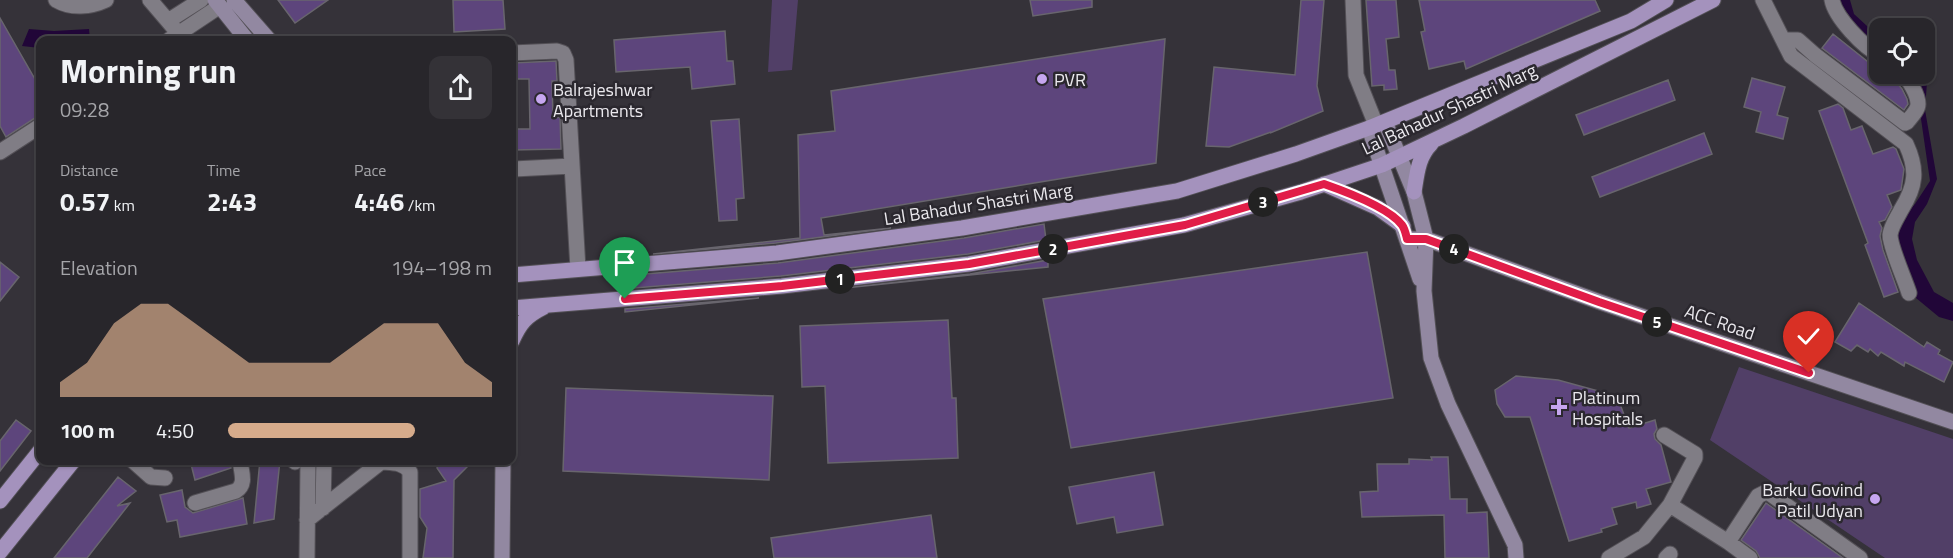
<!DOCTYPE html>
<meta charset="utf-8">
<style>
:root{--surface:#28262b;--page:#343237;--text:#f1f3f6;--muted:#a5a5a9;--line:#444347;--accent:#d6ab8b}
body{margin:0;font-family:"Titillium Web",sans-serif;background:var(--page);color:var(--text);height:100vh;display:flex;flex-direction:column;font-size:22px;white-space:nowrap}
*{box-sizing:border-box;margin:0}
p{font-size:20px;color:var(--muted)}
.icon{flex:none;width:33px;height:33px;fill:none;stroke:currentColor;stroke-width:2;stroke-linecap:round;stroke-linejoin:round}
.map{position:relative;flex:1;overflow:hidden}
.details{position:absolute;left:36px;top:36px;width:480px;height:429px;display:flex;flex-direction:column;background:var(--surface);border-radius:12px;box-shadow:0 2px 4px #0004,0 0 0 2px var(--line)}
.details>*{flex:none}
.buttons{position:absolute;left:1869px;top:18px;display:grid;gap:12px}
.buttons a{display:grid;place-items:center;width:66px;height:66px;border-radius:12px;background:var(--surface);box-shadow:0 2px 4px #0004,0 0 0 2px var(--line);font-size:30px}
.pin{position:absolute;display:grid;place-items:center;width:51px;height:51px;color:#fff;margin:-62px -26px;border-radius:50% 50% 50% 0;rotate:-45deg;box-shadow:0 0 6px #0007}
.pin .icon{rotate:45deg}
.km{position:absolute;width:30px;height:30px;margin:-15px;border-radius:50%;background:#222;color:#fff;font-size:16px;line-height:30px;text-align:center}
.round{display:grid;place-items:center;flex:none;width:63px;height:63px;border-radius:12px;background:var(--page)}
.headline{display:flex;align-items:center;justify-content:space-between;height:102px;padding:0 24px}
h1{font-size:33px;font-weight:700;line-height:45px}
.metrics{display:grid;grid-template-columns:repeat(3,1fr);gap:9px;height:102px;padding:6px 24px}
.metrics div{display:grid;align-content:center}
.metrics b{font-size:26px;font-weight:700}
.metrics small{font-size:16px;font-weight:400}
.metrics p{font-size:16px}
.chart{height:168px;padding:12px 24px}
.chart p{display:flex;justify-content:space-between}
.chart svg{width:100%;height:108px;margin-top:6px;fill:var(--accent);opacity:.7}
ul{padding:0 24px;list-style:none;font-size:20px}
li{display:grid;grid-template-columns:96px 72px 1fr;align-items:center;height:45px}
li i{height:15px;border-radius:8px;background:var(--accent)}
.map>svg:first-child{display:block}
.green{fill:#513f67}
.water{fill:#210638}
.building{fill:#5d457c;stroke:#68656d;stroke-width:1.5}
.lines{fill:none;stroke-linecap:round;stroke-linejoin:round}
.street-casing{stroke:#535056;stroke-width:17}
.secondary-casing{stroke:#535056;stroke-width:17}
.primary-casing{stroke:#535056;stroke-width:17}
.street{stroke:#807d85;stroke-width:15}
.secondary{stroke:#9288a1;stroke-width:15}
.primary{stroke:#a492bd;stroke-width:15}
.route-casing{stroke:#fff;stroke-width:12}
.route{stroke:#e11d48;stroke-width:8}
.poi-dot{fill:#c6a6f0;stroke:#2b282f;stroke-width:2}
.labels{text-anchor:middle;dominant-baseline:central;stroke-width:5;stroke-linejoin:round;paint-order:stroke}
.poi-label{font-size:18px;fill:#ebe9ee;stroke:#2b282f;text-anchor:start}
.street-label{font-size:18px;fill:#ebe9ee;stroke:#2b282f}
</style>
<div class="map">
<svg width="1953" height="558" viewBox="0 0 1953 558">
<rect width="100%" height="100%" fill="#353239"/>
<path class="green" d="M 772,0 L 798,0 L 792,70 L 768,72 Z
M 1739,367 L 1953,439 L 1953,558 L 1885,558 L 1710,440 Z"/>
<path class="water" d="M 1838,0 L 1850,0 L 1854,14 L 1879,37 L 1879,54 L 1874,50 Z
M 29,29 L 54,31 L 89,29 L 90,40 L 40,40 L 40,48 L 22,46 Z
M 1906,74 L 1918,74 L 1927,82 L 1925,110 L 1937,179 L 1927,204 L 1915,222 L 1912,239 L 1917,260 L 1934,292 L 1953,303 L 1953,321 L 1939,317 L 1916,298 L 1893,240 L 1896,224 L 1915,204 L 1930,181 L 1920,112 L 1920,83 Z"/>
<path class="building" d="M 278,0 L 328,0 L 295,23 Z
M 453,0 L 503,0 L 505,29 L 454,32 Z
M 1030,0 L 1092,0 L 1092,7 L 1033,16 Z
M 1301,0 L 1324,0 L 1317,86 L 1323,111 L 1270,133 L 1271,132 L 1229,147 L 1206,146 L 1214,67 L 1295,75 Z
M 1366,0 L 1396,0 L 1399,37 L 1386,39 L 1389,70 L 1395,70 L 1397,89 L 1384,90 L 1384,85 L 1372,86 Z
M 1419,0 L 1595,0 L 1600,11 L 1466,69 L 1464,61 L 1429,69 L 1421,32 L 1425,31 Z
M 0,18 L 40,88 L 40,116 L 35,118 L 6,137 L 0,126 Z
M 725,31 L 727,61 L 733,61 L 735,84 L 692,89 L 690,67 L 616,72 L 614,40 Z
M 1833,34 L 1872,65 L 1874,63 L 1880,65 L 1880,74 L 1892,74 L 1893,78 L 1902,89 L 1907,99 L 1908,104 L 1904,110 L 1822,48 Z
M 1165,39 L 1156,163 L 821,218 L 824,235 L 891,228 L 776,243 L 653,254 L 800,238 L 798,135 L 835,131 L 831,91 Z
M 556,61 L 557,81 L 552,81 L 553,118 L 560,117 L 561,149 L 512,150 L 512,129 L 530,129 L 529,79 L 512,79 L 512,63 Z
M 1752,78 L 1785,87 L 1777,115 L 1788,118 L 1783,139 L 1756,132 L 1761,112 L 1744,107 Z
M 1668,80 L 1675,100 L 1584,135 L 1576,115 Z
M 1838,104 L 1843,108 L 1851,130 L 1862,126 L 1873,154 L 1893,147 L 1896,149 L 1904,169 L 1901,190 L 1887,195 L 1892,207 L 1885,220 L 1879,222 L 1882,228 L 1880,236 L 1883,250 L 1898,292 L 1884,297 L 1865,245 L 1868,243 L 1819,111 Z
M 739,119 L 744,198 L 736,199 L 737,220 L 719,221 L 711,121 Z
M 1704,133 L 1712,154 L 1600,197 L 1592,177 Z
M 1044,224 L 1046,240 L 968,254 L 781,276 L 622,289 L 621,276 L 778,263 L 964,238 Z
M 1367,252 L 1393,398 L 1071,448 L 1043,299 Z
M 1048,260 L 1048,267 L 845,288 L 970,274 Z
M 0,262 L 19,277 L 0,301 Z
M 759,298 L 625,312 L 625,309 Z
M 1859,303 L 1924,347 L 1927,342 L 1940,350 L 1938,354 L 1953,362 L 1944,382 L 1905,362 L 1904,366 L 1881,352 L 1878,356 L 1870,349 L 1868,352 L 1857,345 L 1851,351 L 1835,342 Z
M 948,320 L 952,398 L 956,398 L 958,458 L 828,463 L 825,386 L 802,387 L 800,326 Z
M 1516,376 L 1558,380 L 1617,396 L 1629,428 L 1655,420 L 1657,429 L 1654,434 L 1655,439 L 1661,445 L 1671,482 L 1646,489 L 1651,504 L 1637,508 L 1636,502 L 1612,508 L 1617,524 L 1601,529 L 1602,532 L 1569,541 L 1530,417 L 1505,417 L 1497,404 L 1495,390 Z
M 566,388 L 773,396 L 769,480 L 563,471 Z
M 16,420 L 31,431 L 0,471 L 0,441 Z
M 1431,457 L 1448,457 L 1450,499 L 1467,499 L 1467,513 L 1487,512 L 1489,558 L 1445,558 L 1444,515 L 1362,517 L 1360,492 L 1378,491 L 1377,464 L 1409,464 L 1409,459 L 1432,460 Z
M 190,460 L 230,460 L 231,468 L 195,480 Z
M 260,460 L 280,460 L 274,519 L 254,523 Z
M 440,460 L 461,460 L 467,467 L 454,480 L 453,558 L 423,558 L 427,528 L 420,517 L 420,489 L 446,481 L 437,468 Z
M 1154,472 L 1163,525 L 1117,533 L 1114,517 L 1077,524 L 1069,487 Z
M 118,477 L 136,491 L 117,506 L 130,503 L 87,558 L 54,558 Z
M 182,490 L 185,507 L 193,513 L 243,498 L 247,524 L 180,537 L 177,520 L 167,522 L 160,495 Z
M 1766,503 L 1843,558 L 1760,558 L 1756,551 L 1741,540 Z
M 931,515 L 937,558 L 774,558 L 771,538 Z"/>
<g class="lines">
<defs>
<path id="street" d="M 56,0 C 71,9 91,7 106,0
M 150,0 L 179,34
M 1353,0 L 1356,75 L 1376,125
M 1763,0 L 1791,56 L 1906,144 C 1918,170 1916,186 1901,210 C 1897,218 1891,226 1890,235 C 1890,247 1905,280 1909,293
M 1832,0 C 1835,17 1864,48 1880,55
M 168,21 L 201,0
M 169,40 L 220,6
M 1783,40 L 1798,40 L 1815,55 L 1905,123 L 1907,122 C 1911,117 1918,110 1918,104 C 1918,95 1909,79 1902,74
M 512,53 L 557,51 L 563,53 L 566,60 L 578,269
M 0,152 L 40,126
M 514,169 L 572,166
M 1664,435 L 1695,454 L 1695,458 L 1670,505
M 132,460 L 151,477 L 165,478
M 295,462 L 295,460
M 195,503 L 236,491 C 247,484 241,472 240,460
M 323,508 L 324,460
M 307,520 L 381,462 C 392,463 404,462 410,472 L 410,558
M 1728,542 L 1758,496 L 1764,493 L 1769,493 L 1860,558
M 307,558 L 308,460
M 1609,558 L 1644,537 L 1670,505 L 1728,542 L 1750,558
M 1666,558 L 1670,554"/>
<path id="secondary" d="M 215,0 L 247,40
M 234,0 L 269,40
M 1385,122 L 1414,192 L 1426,239 L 1424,291 L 1431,358 L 1448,404 L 1515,545 L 1516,558
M 1369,128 L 1420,279
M 1407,239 L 1426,239 L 1600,302 L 1953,422
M 502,558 L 503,460"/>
<path id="primary" d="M 1324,184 L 1378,208 L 1403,226
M 1414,192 C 1417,174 1418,157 1431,144
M 512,275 L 777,253 L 962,228 L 1177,191 L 1296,154 L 1369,128 L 1631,21 L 1666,0
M 512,308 L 782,286 L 969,264 L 1184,225 L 1301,192 L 1382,165 L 1464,126 L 1713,0
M 512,341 C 520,323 526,316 544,307
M 0,501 L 40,451
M 0,552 L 74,460"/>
</defs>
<use href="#street" class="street-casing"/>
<use href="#secondary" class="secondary-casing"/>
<use href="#primary" class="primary-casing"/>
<use href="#street" class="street"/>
<use href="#secondary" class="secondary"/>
<use href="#primary" class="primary"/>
</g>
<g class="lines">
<defs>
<path id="route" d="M 625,299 L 782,286 L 969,264 L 1185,225 L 1324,184 C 1344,191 1389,208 1402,225 C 1405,229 1406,235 1407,239 L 1426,239 L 1599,302 L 1809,373"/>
</defs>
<use href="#route" class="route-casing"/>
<use href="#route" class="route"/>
</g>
<g class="poi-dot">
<circle cx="1042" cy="79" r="6"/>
<circle cx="541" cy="99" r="6"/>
<path d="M1556 398h6v6h6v6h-6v6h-6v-6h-6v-6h6z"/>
<circle cx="1875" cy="499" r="6"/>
</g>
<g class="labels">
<g class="poi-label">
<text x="1054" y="79">PVR</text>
<text x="553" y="89">Balrajeshwar<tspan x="553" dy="21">Apartments</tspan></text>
<text x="1572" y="397">Platinum<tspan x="1572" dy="21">Hospitals</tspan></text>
<text x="1863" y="489" text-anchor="end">Barku Govind<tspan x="1863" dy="21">Patil Udyan</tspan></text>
</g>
<g class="street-label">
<text transform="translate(1449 109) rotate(-25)">Lal Bahadur Shastri Marg</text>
<text transform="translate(978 204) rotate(-9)">Lal Bahadur Shastri Marg</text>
<text transform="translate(1720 322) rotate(19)">ACC Road</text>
</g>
</g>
</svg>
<div class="buttons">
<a><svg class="icon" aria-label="locate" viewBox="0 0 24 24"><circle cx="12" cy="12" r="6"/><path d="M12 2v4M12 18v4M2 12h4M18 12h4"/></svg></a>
</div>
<div class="pin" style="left:625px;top:299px;background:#1e9e55"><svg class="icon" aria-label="arrive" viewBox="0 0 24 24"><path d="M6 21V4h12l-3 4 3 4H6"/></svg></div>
<div class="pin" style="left:1809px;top:373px;background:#d93025"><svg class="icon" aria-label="check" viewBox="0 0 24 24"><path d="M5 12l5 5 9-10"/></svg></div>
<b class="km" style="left:840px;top:279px">1</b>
<b class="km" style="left:1053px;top:249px">2</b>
<b class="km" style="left:1263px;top:202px">3</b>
<b class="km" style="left:1454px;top:249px">4</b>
<b class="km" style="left:1657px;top:322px">5</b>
<section class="details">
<div class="headline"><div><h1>Morning run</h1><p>09:28</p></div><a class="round"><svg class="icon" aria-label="share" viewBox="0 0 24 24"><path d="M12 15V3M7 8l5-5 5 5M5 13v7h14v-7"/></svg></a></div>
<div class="metrics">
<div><p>Distance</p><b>0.57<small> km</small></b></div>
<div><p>Time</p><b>2:43</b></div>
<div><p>Pace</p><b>4:46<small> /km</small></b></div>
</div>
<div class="chart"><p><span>Elevation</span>194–198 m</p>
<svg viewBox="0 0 160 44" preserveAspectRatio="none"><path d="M0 44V38L10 30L20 14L30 6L40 6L50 14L60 22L70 30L80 30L90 30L100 30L110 22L120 14L130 14L140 14L150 30L160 38V44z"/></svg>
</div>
<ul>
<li><b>100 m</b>4:50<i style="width:71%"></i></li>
</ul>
</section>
</div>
